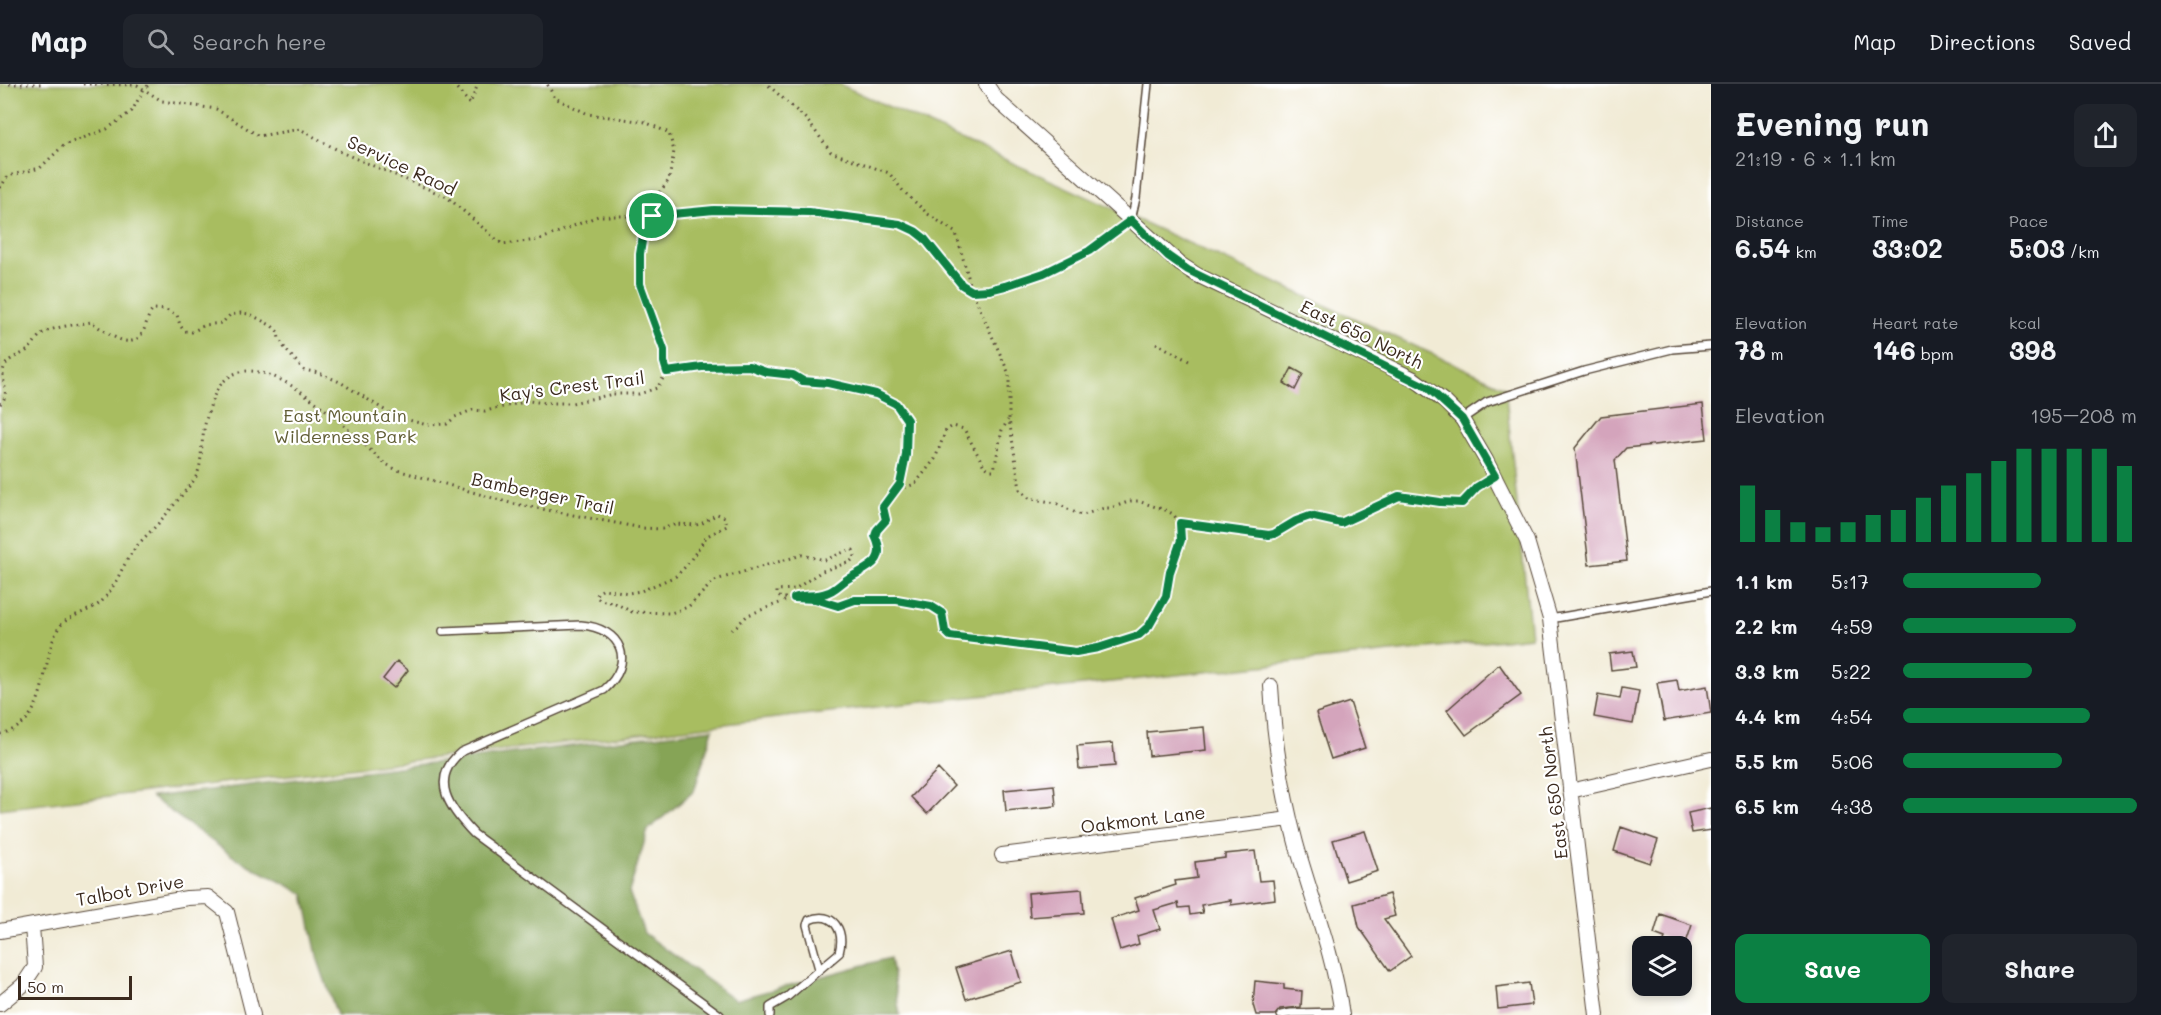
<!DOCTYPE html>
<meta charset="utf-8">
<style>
:root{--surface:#171b24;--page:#20242c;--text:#f1f3f6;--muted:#9ea1a6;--line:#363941;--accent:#0b8043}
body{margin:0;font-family:Mali,sans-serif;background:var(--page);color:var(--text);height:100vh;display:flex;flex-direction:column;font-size:22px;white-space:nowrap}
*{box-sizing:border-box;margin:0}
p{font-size:20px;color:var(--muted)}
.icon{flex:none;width:33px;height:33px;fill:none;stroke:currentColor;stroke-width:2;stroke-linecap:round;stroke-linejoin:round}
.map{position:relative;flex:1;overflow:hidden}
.panel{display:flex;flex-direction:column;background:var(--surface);width:450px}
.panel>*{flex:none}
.tools{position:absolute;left:1632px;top:852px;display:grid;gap:12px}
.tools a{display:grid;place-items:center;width:60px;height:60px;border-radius:12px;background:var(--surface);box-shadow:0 3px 9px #0003;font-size:30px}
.scale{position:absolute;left:18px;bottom:15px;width:114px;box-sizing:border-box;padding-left:6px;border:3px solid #3b2a1e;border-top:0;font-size:16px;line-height:21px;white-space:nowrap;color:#3b2a1e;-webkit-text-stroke:4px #fff;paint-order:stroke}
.pin{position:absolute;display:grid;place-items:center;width:51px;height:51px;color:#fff;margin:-26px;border:3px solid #fff;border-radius:50%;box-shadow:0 2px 6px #0007}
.round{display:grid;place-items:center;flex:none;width:63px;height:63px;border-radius:12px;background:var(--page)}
.summary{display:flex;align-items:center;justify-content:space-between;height:102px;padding:0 24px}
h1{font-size:33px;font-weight:700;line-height:45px}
.figures{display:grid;grid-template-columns:repeat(3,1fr);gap:9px;height:102px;padding:6px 24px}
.figures div{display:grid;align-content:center}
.figures b{font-size:26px;font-weight:700}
.figures small{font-size:16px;font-weight:400}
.figures p{font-size:16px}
.chart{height:168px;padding:12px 24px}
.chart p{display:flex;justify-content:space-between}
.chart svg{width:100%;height:108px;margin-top:6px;stroke:var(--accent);stroke-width:6}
.action{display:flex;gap:12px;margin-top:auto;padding:12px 24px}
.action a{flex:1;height:69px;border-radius:12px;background:var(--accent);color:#fff;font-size:24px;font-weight:700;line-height:69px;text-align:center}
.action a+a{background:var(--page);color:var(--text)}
ul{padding:0 24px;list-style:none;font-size:20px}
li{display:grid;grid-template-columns:96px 72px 1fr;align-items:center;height:45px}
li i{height:15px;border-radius:8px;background:var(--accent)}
header{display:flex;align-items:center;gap:36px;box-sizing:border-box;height:84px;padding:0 30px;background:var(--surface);border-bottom:2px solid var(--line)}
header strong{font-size:28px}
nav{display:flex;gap:33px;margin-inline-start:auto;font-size:21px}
.search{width:420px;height:54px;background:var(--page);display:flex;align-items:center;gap:15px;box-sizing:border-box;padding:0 21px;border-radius:12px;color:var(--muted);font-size:22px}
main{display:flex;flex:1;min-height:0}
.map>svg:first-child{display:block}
.green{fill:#a8bd61;stroke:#727440;stroke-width:1.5}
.forest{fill:#86a457;stroke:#60673a;stroke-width:1.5}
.building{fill:#d4a4bc}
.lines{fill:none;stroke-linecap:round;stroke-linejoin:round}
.lane-casing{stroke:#564739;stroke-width:10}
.street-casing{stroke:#564739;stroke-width:16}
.path{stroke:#564739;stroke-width:3;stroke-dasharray:1.5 4.5;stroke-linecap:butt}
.lane{stroke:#fff;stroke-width:7}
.street{stroke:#fff;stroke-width:14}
.route-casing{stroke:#fff;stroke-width:12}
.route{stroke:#0b8043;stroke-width:8}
.labels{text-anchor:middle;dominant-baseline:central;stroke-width:4.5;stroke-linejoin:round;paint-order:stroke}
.street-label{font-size:18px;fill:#3b2a1e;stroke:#fff}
.park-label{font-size:18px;fill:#615d35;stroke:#fff}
</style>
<header>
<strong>Map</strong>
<div class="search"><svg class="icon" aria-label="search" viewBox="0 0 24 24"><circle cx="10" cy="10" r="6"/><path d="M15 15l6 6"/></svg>Search here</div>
<nav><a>Map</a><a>Directions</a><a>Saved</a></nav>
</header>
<main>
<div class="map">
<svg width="1711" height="931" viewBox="0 0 1711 931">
<rect width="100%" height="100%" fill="#fff"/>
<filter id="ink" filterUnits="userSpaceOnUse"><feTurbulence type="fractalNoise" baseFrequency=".0167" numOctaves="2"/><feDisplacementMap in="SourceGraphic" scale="12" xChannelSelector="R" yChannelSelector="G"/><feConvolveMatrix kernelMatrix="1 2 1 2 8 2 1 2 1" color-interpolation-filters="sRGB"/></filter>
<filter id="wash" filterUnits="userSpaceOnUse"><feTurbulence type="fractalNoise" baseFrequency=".008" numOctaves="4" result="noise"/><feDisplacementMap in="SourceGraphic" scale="24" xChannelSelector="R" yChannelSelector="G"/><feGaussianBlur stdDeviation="1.35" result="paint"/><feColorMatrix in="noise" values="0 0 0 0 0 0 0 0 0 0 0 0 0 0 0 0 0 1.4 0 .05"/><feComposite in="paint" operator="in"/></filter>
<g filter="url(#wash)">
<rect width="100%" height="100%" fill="#f1ebd5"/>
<path class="green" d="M 0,0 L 839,0 L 1505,303 L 1531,553 L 811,630 L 0,725 Z"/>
<path class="forest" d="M 713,645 L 694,707 L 648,746 L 629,808 L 644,849 L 735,916 L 890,874 L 900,931 L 337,931 L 318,876 L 304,810 L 237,775 L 151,713 Z"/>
<g id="blocks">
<path class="building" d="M 1292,284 L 1303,290 L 1295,306 L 1284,299 Z
M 1703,320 L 1707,355 L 1626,364 L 1615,376 L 1627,477 L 1589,481 L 1575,364 L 1601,332 Z
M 1633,567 L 1636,583 L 1611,586 L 1609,570 Z
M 397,577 L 408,586 L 394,604 L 383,595 Z
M 1499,580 L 1521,611 L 1466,651 L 1447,626 Z
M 1677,596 L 1679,607 L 1707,602 L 1711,629 L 1664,637 L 1657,599 Z
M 1622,604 L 1639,607 L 1633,640 L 1594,633 L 1598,611 L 1620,615 Z
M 1350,618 L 1365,664 L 1331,675 L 1316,629 Z
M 1204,643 L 1206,666 L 1149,672 L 1147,648 Z
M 1113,659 L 1115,682 L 1079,685 L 1077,662 Z
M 938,685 L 954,702 L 927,730 L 911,713 Z
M 1054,701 L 1056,722 L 1006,727 L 1004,706 Z
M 1711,724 L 1711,746 L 1692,749 L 1688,729 Z
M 1621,743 L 1658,756 L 1650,779 L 1614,767 Z
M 1365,747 L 1378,787 L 1346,797 L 1333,756 Z
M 1255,767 L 1259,797 L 1273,796 L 1275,815 L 1231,821 L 1231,816 L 1201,821 L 1203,829 L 1190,831 L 1189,823 L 1179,824 L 1178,819 L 1154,826 L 1160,845 L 1137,852 L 1139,860 L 1120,866 L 1111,835 L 1139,826 L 1135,814 L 1176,801 L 1175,797 L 1197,794 L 1195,778 L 1225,774 L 1225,770 Z
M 1082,805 L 1084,829 L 1030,833 L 1028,809 Z
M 1389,810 L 1395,832 L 1384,835 L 1411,872 L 1390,887 L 1359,843 L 1354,820 Z
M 1660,830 L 1692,841 L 1685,862 L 1662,862 L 1665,854 L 1654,850 Z
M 1012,867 L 1021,898 L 966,915 L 956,884 Z
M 1255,897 L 1284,900 L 1284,905 L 1302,907 L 1301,923 L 1280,925 L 1275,931 L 1256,931 L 1253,921 Z
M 1529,899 L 1532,921 L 1498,925 L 1496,903 Z"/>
</g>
</g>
<g filter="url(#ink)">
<use href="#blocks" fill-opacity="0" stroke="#564739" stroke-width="1.5"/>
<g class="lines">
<defs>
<path id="lane" d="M 1131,136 L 1136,114 L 1148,0
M 1462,335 L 1487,318 L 1584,287 L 1672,265 L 1711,262
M 1550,535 L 1711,507
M 443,547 L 581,541 C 622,544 636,578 604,606 L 461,668 C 428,696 450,725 474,750 L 720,931
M 770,931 L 770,923 L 787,913 L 839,869 C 845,847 834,826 809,836 L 807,841 L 819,885
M 1281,931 L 1291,929 L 1342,928"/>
<path id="street" d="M 986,0 L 996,15 L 1180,180 L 1197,191 L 1414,295 L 1445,318 L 1462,335 L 1486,376 L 1527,457 L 1550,535 L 1597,931
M 1271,602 C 1274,655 1282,707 1296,759 C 1312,817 1334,871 1342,931
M 1570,707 L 1711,675
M 1002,771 L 1290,735
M 0,847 L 187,814 L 208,813 L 227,828 L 253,931
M 0,920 L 23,901 L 35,883 L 32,842"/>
</defs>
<use href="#lane" class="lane-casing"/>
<use href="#street" class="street-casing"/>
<path class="path" d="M 9,0 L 43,0
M 83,0 L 137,1 L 162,17 L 216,25 L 259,52 L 300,45 L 343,69 L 447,113 L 502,160 L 539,156 L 598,132 L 652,132 L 714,126 L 809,128 L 846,131 L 900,140 L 915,147 L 962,201 L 972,207 L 989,206 L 1005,202 L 1044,189 L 1089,167 L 1120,144
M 453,0 L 470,20 L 478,0
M 0,104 L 8,92 L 40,84 L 64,61 L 107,45 L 132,27 L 144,5 L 150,0
M 1156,259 L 1189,277
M 667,288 L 702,283 L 749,282 L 766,288 L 793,291 L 803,297 L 828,299 L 876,310 L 896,320 L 907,336 L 908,350 L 904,387 L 895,406
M 0,320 C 10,311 3,301 3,289 C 4,273 20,273 29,265 C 34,260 38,251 45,248 C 58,242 76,241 91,238 C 104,246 128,268 141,251 C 147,243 146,232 154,225 L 166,226 L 177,231 L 180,241 L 184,247 L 192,248 L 205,241 L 222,239 L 230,231 L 241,229 L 250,230 L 272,242 L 278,248 L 279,255 L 286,266 L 304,286 L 319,289 L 340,298 L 394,332 L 427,341 L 447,340 L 455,333 L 472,326 L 485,327 L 529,317 L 546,319 L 572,319 L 613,310 L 639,310 L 657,304 L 667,288 L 664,278 L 665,266 L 640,200 L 640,170 L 643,151 L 652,132 L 655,114 L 669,96 L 674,67 L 669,49 L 645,38 L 588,30 L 555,14 L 547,0
M 1180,439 L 1269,451 L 1274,450 L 1296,437 L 1310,432 L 1341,439 L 1399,412 L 1440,418 L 1462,419 L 1484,398
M 796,513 C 806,509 816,512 825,510 C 833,508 839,501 845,497 C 863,484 889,481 875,452 L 877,446 L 886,436 L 883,423 L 887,417 L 894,407 L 915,400 L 935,375 L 946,346 L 953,342 L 964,345 L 984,382 L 991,386 L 994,386 L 1002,346 L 1008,336
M 732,546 L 748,531 L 790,515
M 0,650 C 51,639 39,579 58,545 C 66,531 88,529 100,519 C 117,503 122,479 137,462 C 145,452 154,445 162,435 C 172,424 181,412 191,400 C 203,386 200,370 203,353 C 204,344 206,335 209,326 C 236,226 348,346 384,379 L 397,386 L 510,419 L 642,444 L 662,445 L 676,440 L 696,441 L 701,440 L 717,430 L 725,433 L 727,442 L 707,452 L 687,481 L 676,492 L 641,507 L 629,509 L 604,505 L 597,509 L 596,512 L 600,516 L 615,519 L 632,528 L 671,529 L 688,523 L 713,498 L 719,495 L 802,471 L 825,476 L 849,466 L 853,466 L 855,473 L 850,478 L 822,487 L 795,505 L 777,506 L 777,511 L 781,514 L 809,514 L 838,521 L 855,516 L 897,516 L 931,522 L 942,529 L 945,547 L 950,553 L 1082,567 L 1139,551 L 1149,542 L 1166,512 L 1170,488 L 1181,456 L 1180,439 L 1173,430 L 1165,426 L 1138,417 L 1131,417 L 1111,424 L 1104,424 L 1083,431 L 1078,430 L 1056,419 L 1029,414 L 1020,405 L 1009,335 L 1009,290 L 972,207 L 956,149 L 928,130 L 903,107 L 889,89 L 831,68 L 807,36 L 767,0"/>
<use href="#lane" class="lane"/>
<use href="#street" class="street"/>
</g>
</g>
<g class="lines" filter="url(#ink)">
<defs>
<path id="route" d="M 714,126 L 809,128 L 900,140 L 915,147 L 924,154 L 962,201 L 972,207 L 989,206 L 1005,202 L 1044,189 L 1089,167 L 1131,136 L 1168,172 L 1188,186 L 1427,303 L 1462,335 L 1495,392 L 1477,403 L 1462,419 L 1440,418 L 1399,412 L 1341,439 L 1310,432 L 1296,437 L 1274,450 L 1269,451 L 1180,439 L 1181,456 L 1170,488 L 1166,512 L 1149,542 L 1139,551 L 1098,564 L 1076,568 L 950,552 L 945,547 L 942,529 L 931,522 L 897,516 L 855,516 L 838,522 L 815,515 L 794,514 C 804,510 816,513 826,509 C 834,507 839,501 846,496 C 864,484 889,480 875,452 L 877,446 L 886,436 L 883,423 L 900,400 L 906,371 L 907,336 L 896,320 L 876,310 L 828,299 L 803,297 L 793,291 L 766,288 L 749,282 L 702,283 L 667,288 L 664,278 L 664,266 L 640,200 L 640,170 L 643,151 L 652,132 Z"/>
</defs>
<use href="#route" class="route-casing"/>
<use href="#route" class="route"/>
</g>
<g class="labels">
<g class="street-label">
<text transform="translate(402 81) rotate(25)">Service Raod</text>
<text transform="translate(1362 250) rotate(26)">East 650 North</text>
<text transform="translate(572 302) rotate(-7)">Kay's Crest Trail</text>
<text transform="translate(543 409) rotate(12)">Bamberger Trail</text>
<text transform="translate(1553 709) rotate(-97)">East 650 North</text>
<text transform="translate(1143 735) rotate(-7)">Oakmont Lane</text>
<text transform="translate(130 806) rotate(-10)">Talbot Drive</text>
</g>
<g class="park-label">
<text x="345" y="331">East Mountain<tspan x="345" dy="21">Wilderness Park</tspan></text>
</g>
</g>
</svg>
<div class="tools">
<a><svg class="icon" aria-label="layers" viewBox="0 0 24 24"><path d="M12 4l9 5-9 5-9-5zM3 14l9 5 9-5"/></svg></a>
</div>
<div class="scale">50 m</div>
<div class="pin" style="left:652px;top:132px;background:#1e9e55"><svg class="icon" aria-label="arrive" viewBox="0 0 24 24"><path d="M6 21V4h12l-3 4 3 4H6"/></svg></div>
</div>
<section class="panel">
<div class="summary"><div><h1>Evening run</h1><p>21:19 · 6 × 1.1 km</p></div><a class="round"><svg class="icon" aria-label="share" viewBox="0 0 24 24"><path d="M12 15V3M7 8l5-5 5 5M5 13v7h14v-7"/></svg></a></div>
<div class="figures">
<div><p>Distance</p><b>6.54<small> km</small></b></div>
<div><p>Time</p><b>33:02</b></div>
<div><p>Pace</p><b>5:03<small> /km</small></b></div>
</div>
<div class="figures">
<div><p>Elevation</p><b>78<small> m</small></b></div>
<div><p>Heart rate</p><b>146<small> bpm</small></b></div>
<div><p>kcal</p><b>398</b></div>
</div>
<div class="chart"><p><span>Elevation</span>195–208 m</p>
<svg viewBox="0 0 160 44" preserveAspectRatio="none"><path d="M5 44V21M15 44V31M25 44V36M35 44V38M45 44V36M55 44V33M65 44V31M75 44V26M85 44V21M95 44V16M105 44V11M115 44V6M125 44V6M135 44V6M145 44V6M155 44V13"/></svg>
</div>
<ul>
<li><b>1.1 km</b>5:17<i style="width:59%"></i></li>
<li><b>2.2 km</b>4:59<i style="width:74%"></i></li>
<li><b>3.3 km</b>5:22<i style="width:55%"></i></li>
<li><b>4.4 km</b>4:54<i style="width:80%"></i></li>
<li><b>5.5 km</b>5:06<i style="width:68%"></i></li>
<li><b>6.5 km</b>4:38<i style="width:100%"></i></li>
</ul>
<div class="action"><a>Save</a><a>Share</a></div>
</section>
</main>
